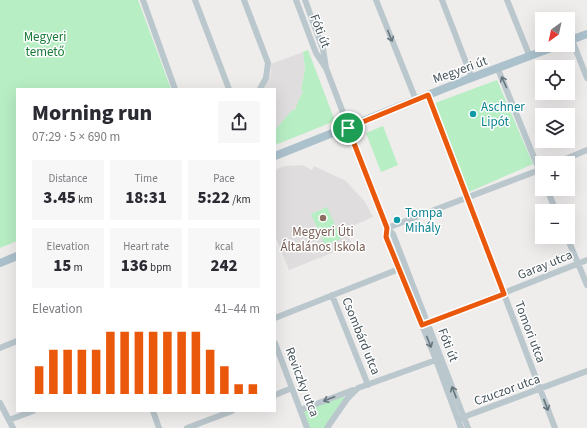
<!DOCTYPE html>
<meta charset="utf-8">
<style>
:root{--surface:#fff;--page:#f7f7f7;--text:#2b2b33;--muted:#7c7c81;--accent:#ea580c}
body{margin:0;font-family:"Source Sans 3",sans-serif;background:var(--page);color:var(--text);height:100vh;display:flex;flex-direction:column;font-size:15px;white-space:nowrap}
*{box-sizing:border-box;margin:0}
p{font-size:13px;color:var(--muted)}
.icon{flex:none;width:22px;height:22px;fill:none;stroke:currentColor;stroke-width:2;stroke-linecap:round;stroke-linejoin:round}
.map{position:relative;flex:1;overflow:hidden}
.side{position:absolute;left:16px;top:88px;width:260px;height:324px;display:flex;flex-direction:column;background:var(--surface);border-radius:0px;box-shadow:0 4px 16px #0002}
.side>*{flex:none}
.needle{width:26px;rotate:213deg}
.tools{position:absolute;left:535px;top:12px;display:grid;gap:8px}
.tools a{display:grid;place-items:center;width:40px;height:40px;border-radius:0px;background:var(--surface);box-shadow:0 4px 16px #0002;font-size:20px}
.pin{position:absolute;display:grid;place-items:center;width:34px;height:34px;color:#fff;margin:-17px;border:2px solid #fff;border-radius:50%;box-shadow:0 1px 4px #0007}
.round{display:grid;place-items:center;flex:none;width:42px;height:42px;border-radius:0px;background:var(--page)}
.headline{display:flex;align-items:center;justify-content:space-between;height:68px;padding:0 16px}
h1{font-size:22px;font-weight:800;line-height:30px}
.figures{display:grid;grid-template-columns:repeat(3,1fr);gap:6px;height:68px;padding:4px 16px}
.figures div{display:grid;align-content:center;border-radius:0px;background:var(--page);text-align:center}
.figures b{font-size:17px;font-weight:800}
.figures small{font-size:11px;font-weight:400}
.figures p{font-size:11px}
.chart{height:112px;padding:8px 16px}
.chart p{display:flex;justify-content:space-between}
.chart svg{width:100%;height:72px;margin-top:4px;stroke:var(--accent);stroke-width:6}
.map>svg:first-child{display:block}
.education{fill:#e0ddde}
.green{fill:#b8eec4}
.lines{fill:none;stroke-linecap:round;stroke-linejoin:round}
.minor{stroke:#bac7cc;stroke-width:6}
.major{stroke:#abc1cc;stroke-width:8}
.oneway{stroke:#67767c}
.route-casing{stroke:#fff;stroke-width:8}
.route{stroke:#ea580c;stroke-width:5}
.culture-dot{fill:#0f9aa8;stroke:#fff;stroke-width:1.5}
.education-dot{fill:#8d6e63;stroke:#fff;stroke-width:1.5}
.labels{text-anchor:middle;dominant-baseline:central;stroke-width:3;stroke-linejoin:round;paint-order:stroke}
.street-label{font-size:13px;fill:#445359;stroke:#fff}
.park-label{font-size:13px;fill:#167a36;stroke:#fff}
.culture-label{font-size:13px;fill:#0d838f;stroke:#fff;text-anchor:start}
.education-label{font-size:13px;fill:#785e54;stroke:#fff}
</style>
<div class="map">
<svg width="587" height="428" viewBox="0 0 587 428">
<rect width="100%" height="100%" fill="#efecec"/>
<path class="education" d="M 303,52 L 305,69 L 301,90 L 303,91 L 294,111 L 292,110 L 275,130 L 275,89 L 264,89 L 271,74 L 271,64 Z
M 302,165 L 312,170 L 314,166 L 346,181 L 365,202 L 373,217 L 346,229 L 352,245 L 289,270 L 275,235 L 275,170 L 285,166 Z"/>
<path class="green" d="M 0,0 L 138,0 L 171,89 L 17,89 L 17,241 L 0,248 Z
M 308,50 L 335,121 L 275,145 L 275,130 L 292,110 L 294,111 L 303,91 L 301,90 L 305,69 L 303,52 Z
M 497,80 L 533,164 L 469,192 L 435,103 Z
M 383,126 L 398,165 L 381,172 L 366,133 Z
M 327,207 L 341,239 L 325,245 L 311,214 Z
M 341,395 L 347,399 L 327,428 L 307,428 L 300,410 Z"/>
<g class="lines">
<path class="minor" d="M 143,0 L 175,89
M 195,0 L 229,89
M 244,0 L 268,63 L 266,78 L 260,89
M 296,0 L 316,53 L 326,68
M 305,0 L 323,49 L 326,68 L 387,228 L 393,234 L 468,428
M 376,0 L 416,100
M 442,0 L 472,78
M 507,0 L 530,57
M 572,40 L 587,78
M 498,69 L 542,177
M 428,95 L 555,428
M 556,163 L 587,150
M 547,189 L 556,211
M 387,228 L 387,237 L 436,360 L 461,428
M 387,228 L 542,169
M 567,237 L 587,285
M 332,295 L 368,385
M 275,318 L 399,269
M 425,324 L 587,260
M 275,343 L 307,428
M 0,348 L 17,341
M 275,395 L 292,388
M 0,403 L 13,428
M 300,410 L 353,390
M 153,411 L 159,428
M 461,418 L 587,371
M 9,420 L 33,411
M 187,428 L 232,411
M 327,428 L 347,399 L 358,388 L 436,360"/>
<path class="major" d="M 568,41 L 587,34
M 275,156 L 463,81 L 559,45
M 0,263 L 17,256"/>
</g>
<defs><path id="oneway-shaft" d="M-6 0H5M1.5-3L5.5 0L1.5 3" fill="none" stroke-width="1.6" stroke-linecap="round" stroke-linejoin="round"/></defs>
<g class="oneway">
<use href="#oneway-shaft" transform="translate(390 36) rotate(68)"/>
<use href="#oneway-shaft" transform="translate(504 82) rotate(-114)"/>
<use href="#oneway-shaft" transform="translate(429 342) rotate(68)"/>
<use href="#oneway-shaft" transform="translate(454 392) rotate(-111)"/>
<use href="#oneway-shaft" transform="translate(329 399) rotate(159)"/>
<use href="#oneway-shaft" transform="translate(546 405) rotate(69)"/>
</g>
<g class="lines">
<defs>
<path id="route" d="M 428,95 L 504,294 L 422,325 L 386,237 L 387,228 L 348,128 Z"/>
</defs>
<use href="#route" class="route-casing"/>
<use href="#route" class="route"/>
</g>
<g class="culture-dot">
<circle cx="473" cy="114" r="4"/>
<circle cx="397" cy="220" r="4"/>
</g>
<circle class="education-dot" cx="323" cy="218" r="4"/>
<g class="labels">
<g class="street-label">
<text transform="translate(320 31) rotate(69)">Fóti út</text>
<text transform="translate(460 70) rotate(-20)">Megyeri út</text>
<text transform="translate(545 265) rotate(-22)">Garay utca</text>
<text transform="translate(530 332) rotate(69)">Tomori utca</text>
<text transform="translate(361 336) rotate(68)">Csombárd utca</text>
<text transform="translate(448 345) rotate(69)">Fóti út</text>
<text transform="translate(302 382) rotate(69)">Reviczky utca</text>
<text transform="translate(507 390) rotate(-20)">Czuczor utca</text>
</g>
<g class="park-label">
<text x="45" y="37">Megyeri<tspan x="45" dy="15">temető</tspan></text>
</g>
<g class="culture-label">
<text x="481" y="107">Aschner<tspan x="481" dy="15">Lipót</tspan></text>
<text x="405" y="213">Tompa<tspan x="405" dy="15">Mihály</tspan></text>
</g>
<g class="education-label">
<text x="323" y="232">Megyeri Úti<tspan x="323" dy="15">Általános Iskola</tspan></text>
</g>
</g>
</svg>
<div class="tools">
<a><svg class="needle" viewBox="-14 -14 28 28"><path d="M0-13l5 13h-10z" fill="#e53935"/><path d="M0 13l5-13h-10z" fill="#7c7c81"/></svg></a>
<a><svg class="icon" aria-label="locate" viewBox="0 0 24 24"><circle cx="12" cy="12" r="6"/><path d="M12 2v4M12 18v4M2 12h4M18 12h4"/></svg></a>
<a><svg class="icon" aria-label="layers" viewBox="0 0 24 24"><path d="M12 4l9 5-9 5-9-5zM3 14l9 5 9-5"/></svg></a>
<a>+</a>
<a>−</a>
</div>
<div class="pin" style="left:348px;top:128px;background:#1e9e55"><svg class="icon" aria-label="arrive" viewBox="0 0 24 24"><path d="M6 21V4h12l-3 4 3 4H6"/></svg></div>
<section class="side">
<div class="headline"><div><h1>Morning run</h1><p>07:29 · 5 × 690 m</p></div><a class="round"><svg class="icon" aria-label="share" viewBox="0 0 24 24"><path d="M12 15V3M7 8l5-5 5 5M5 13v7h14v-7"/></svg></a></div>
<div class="figures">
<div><p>Distance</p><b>3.45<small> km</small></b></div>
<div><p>Time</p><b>18:31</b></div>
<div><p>Pace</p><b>5:22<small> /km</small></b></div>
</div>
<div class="figures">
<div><p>Elevation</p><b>15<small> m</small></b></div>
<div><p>Heart rate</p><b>136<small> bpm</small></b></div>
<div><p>kcal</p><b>242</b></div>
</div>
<div class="chart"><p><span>Elevation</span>41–44 m</p>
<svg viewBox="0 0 160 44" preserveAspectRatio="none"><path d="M5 44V27M15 44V17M25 44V17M35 44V17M45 44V17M55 44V6M65 44V6M75 44V6M85 44V6M95 44V6M105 44V6M115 44V6M125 44V17M135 44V27M145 44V38M155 44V38"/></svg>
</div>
</section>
</div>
